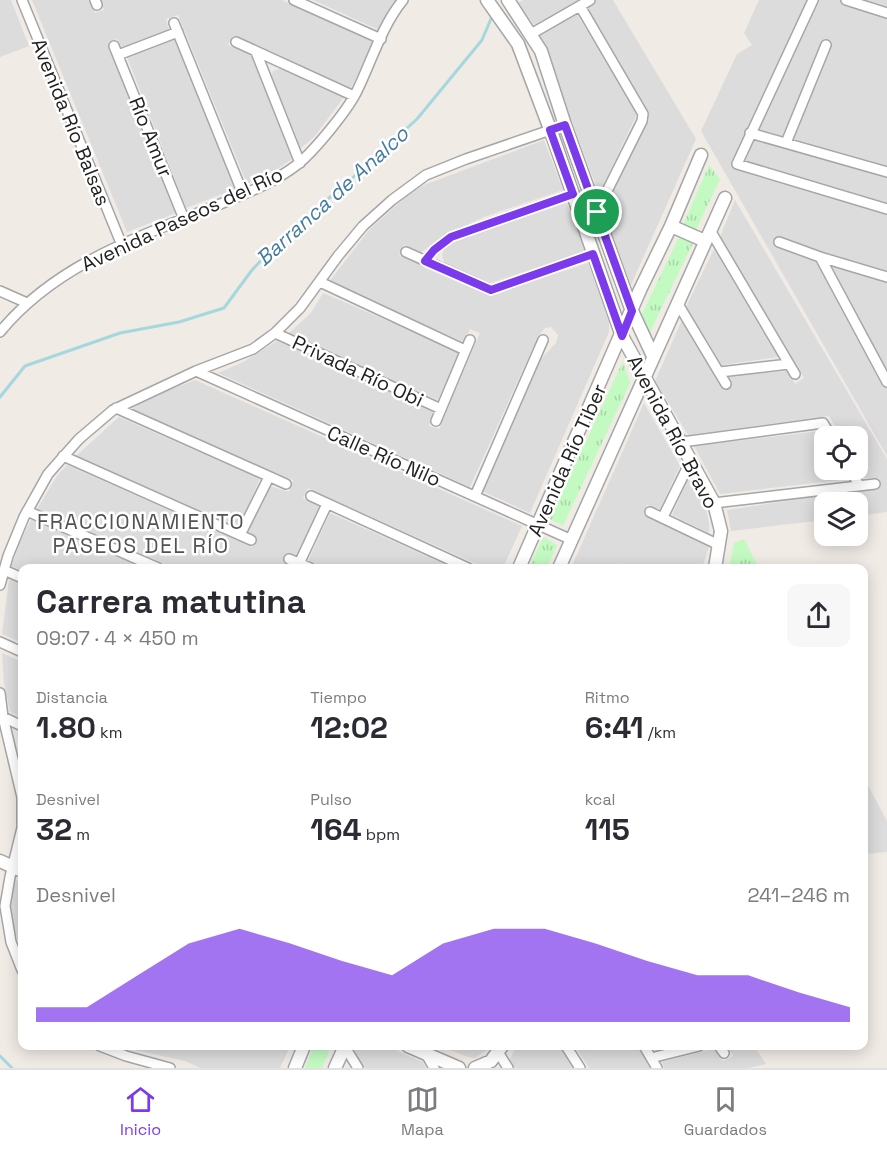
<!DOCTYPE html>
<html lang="es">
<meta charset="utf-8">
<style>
:root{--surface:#fff;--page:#f7f7f7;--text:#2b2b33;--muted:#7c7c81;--line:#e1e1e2;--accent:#7c3aed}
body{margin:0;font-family:"Space Grotesk",sans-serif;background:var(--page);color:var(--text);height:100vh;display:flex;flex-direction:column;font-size:22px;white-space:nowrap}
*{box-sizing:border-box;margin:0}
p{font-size:20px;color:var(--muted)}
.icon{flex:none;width:33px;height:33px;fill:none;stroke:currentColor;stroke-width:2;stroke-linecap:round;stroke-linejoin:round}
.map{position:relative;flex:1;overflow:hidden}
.sheet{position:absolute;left:18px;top:564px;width:850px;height:486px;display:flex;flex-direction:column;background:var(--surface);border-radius:12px;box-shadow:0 3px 15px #0003}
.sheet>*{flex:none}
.tools{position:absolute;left:814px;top:426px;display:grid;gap:12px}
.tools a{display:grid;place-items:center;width:54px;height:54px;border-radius:12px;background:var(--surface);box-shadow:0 3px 15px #0003;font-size:30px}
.pin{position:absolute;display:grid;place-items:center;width:51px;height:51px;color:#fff;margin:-26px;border:3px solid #fff;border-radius:50%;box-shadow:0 2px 6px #0007}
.round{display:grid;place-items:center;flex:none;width:63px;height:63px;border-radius:12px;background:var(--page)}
.head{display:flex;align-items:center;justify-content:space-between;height:102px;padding:0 18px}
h1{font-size:33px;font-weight:700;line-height:45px}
.stats{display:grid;grid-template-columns:repeat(3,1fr);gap:9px;height:102px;padding:6px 18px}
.stats div{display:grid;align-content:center}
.stats b{font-size:30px;font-weight:700}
.stats small{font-size:16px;font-weight:400}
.stats p{font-size:16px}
.chart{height:168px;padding:12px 18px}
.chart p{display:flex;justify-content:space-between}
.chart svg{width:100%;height:108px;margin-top:6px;fill:var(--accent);opacity:.7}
.tab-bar{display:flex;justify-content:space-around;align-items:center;height:84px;border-top:2px solid var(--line);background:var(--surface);font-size:16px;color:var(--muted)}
.tab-bar a{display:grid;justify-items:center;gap:3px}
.tab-bar .on{color:var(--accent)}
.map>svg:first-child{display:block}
.residential{fill:#dddcdc}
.park{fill:url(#park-tufts)}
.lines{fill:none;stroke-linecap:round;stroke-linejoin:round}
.stream{stroke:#a5d7de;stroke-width:3}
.minor-casing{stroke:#a6a6a6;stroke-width:12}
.tertiary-casing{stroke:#a6a6a6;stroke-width:15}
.minor{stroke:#fff;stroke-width:9}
.tertiary{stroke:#fff;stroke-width:12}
.route-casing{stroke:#fff;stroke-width:12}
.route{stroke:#7c3aed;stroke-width:8}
.labels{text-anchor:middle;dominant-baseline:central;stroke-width:5;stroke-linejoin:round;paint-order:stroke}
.street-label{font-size:20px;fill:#1f1f1f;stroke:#fff}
.water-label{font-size:21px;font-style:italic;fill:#447ba0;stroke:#fff}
.neighbourhood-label{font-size:21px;letter-spacing:1.5px;fill:#525252;stroke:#fff}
</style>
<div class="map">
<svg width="887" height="1068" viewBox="0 0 887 1068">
<defs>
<pattern id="park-tufts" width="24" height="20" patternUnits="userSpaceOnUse" patternTransform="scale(1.5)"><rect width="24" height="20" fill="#c3fac2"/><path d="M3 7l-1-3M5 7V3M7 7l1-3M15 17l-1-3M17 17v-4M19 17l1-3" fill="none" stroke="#a7d6a6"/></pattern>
</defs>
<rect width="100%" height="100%" fill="#f0ebe5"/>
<path class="residential" d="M 0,0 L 11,0 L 29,46 L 0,57 Z
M 32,0 L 89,0 L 95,13 L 104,10 L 100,0 L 282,0 L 374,42 L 351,88 L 233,36 L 228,45 L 252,56 L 292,159 L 274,171 L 247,184 L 178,15 L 166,19 L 169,30 L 122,48 L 117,39 L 108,42 L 176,213 L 127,232 Z
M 313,0 L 398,0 L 381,31 Z
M 523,0 L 578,0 L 534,25 L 518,3 Z
M 597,0 L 613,0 L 696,139 L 631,285 L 604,212 L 649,113 L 586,7 Z
M 759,0 L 887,0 L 887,456 L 701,131 L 737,54 L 752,45 L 744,33 Z
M 577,14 L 637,114 L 599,194 L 569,114 L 550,57 L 538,37 Z
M 175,38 L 235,189 L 186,208 L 127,57 Z
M 282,68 L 344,97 L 314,137 L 299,150 L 297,138 L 271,76 L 273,71 Z
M 544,140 L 563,190 L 484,217 L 446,234 L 420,253 L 404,245 L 399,255 L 490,296 L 588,263 L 598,284 L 609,318 L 609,332 L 530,513 L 482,491 L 537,363 L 556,343 L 558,335 L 551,327 L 545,328 L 538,336 L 470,487 L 218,373 L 243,362 L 277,341 L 433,412 L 429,426 L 439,429 L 480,333 L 470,329 L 464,342 L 329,282 L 369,230 L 410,193 L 424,185 Z
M 735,200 L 887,459 L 887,512 L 858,516 L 858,502 L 825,502 L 825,520 L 731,531 L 727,510 L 880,487 L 879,478 L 861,478 L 857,470 L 858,436 L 840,436 L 829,416 L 688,435 L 655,381 L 682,320 L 723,389 L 732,385 L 728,376 L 788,371 L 795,384 L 804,378 L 720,237 Z
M 567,203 L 585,251 L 490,283 L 445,264 L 442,256 L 444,249 L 459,240 Z
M 714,249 L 778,357 L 722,365 L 686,307 Z
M 323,293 L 460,352 L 438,400 L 288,334 L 311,313 Z
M 195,380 L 522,526 L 503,568 L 485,568 L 308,488 L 303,498 L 320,507 L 296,557 L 287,553 L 284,561 L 293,566 L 292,568 L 173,568 L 37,509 L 57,476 L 67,465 L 252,547 L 256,538 L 247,534 L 270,486 L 289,492 L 293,480 L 131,410 L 148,398 Z
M 644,403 L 680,466 L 660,509 L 647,505 L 643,514 L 709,547 L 702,568 L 634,568 L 621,563 L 619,568 L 571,568 Z
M 119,417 L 260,479 L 238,528 L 76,456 Z
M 820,431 L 825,439 L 825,470 L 843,470 L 849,479 L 720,494 L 694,446 Z
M 688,479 L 706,509 L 709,523 L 709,533 L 672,515 Z
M 330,513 L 453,568 L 325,568 L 308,561 Z
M 32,518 L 144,568 L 22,568 L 22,571 L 11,566 L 21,540 Z
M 9,579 L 22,585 L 22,643 L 2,634 Z
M 2,653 L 22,662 L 22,718 L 10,712 L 4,683 Z
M 864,778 L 887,821 L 887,852 L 864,854 L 864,828 L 867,827 L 864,816 Z
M 16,880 L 22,883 L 22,954 L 11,920 L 8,899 Z
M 105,1046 L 290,1046 L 280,1068 L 200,1068 L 185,1061 L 122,1047 L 108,1047 Z
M 356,1046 L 386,1046 L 423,1062 L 426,1068 L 365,1068 L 354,1050 Z
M 440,1046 L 492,1046 L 475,1058 L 468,1057 Z
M 516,1046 L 562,1046 L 576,1068 L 514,1068 L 510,1060 Z
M 575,1046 L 638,1046 L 652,1068 L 589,1068 Z
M 727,1046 L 754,1046 L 766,1064 L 749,1068 L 664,1068 L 662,1062 L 716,1048 L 723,1061 L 733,1056 Z"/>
<path class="park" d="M 709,165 L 720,179 L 696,230 L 683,225 Z
M 680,235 L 693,243 L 649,334 L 642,314 Z
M 623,361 L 630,383 L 563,526 L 550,519 Z
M 543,537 L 557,545 L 547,568 L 529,568 Z
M 744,539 L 759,568 L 729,568 L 734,543 Z
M 314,1046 L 331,1046 L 322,1068 L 305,1068 Z"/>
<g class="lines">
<path class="stream" d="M 0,397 L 25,366 L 120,333 L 179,322 L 224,308 L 252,270 L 284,236 L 347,183 L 417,119 L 482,40 L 493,14
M 0,1056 L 12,1068"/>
<defs>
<path id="minor" d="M 22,0 L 121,243
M 95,0 L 97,5
M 294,0 L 381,39
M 813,0 L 737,164 L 887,209
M 846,0 L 887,13
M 580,6 L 643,114 L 642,121 L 597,211
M 174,23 L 243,194
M 531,34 L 590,0
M 236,42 L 354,96
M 114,46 L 184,219
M 256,52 L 300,163
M 118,55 L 178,32
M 750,133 L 887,172
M 786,143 L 826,45
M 710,230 L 795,374
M 779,242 L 820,257 L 887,277
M 406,252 L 491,290 L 593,254
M 820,257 L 887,382
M 425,261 L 434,250 L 451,237 L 573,194
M 320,282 L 465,350
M 0,291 L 27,303
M 678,304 L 726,384
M 0,332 C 55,265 136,238 213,207 C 242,195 274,183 298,164 C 315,150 346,112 356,93 C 371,63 381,27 403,0
M 275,333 L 441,409
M 196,371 L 572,540
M 720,372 L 789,364
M 116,408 L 286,484
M 436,421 L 470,340
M 682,442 L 823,423 L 831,436
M 63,456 L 251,540
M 850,470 L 859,485
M 311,496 L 468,568
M 475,496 L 543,340
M 714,503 L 875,484
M 27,511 L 158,568
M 650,512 L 719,545
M 663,517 L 691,460
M 240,535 L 269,477
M 289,559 L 310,568
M 297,568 L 327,504
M 4,570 L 22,578
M 0,585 L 8,556 L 24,517 L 48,474 L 79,439 L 113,410 L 196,371 L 253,349 L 275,333 L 300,308 L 338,256 L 363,226 L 392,200 L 426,175 L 466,159 L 565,125
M 0,642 L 22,652
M 0,693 L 3,717 L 22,797 L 22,828 L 10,877 L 5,906 L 11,942 L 22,970
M 3,717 L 22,726
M 100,1046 L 126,1056 L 170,1068
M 566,1046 L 580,1068
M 644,1046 L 657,1068
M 719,1046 L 724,1053
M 345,1047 L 358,1068
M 498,1052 L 508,1068
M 426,1054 L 434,1068
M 651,1058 L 699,1046"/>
<path id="tertiary" d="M 487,0 L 518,44 L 553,137 L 622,336 L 714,503 L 721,531 L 715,568
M 508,0 L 541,51 L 565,125 L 632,311 L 653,356
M 671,226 L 705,241
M 519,568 L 640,290 L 671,226 L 701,155
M 559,568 L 725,198
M 0,861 L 22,871
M 408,1046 L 459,1068
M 295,1068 L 304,1046
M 335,1068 L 345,1046
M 475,1068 L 491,1061 L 502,1046"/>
</defs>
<use href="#minor" class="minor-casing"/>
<use href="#tertiary" class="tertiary-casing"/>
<use href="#minor" class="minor"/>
<use href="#tertiary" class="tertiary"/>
</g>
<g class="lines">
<defs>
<path id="route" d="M 565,125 L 632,311 L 622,336 L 593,254 L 491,290 L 425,261 L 434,250 L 451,237 L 573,194 L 550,130 Z"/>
</defs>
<use href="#route" class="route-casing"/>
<use href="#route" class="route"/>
</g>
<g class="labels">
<g class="street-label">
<text transform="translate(71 122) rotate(68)">Avenida Río Balsas</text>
<text transform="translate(151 137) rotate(68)">Río Amur</text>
<text transform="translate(182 219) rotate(-25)">Avenida Paseos del Río</text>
<text transform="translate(358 371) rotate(25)">Privada Río Obi</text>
<text transform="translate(673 432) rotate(62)">Avenida Río Bravo</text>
<text transform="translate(384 456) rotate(24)">Calle Río Nilo</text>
<text transform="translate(567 460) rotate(-66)">Avenida Río Tiber</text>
</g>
<g class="water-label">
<text transform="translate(332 196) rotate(-42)">Barranca de Analco</text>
</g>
<g class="neighbourhood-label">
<text x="141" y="521">FRACCIONAMIENTO<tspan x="141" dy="24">PASEOS DEL RÍO</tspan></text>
</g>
</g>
</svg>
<div class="tools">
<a><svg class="icon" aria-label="locate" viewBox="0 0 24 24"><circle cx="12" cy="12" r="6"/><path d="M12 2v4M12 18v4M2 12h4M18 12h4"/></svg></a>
<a><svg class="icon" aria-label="layers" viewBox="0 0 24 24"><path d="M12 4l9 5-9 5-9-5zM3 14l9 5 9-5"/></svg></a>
</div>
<div class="pin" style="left:597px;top:212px;background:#1e9e55"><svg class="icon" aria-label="arrive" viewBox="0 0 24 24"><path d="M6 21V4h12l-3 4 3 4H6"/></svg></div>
<section class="sheet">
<div class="head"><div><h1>Carrera matutina</h1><p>09:07 · 4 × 450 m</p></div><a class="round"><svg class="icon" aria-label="share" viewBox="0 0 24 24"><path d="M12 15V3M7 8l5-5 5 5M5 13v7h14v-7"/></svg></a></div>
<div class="stats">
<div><p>Distancia</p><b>1.80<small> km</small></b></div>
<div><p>Tiempo</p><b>12:02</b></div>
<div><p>Ritmo</p><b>6:41<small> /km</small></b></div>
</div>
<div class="stats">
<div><p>Desnivel</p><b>32<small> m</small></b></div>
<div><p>Pulso</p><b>164<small> bpm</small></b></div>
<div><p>kcal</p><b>115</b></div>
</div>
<div class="chart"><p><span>Desnivel</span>241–246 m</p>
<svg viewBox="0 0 160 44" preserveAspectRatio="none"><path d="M0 44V38L10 38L20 25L30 12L40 6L50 12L60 19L70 25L80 12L90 6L100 6L110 12L120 19L130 25L140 25L150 32L160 38V44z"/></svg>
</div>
</section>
</div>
<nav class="tab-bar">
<a class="on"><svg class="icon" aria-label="home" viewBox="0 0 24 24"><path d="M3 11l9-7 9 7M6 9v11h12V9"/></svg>Inicio</a>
<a><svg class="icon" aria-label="map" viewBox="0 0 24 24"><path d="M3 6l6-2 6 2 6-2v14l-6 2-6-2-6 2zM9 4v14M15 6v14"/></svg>Mapa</a>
<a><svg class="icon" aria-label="saved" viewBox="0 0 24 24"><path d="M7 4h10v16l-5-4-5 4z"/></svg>Guardados</a>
</nav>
